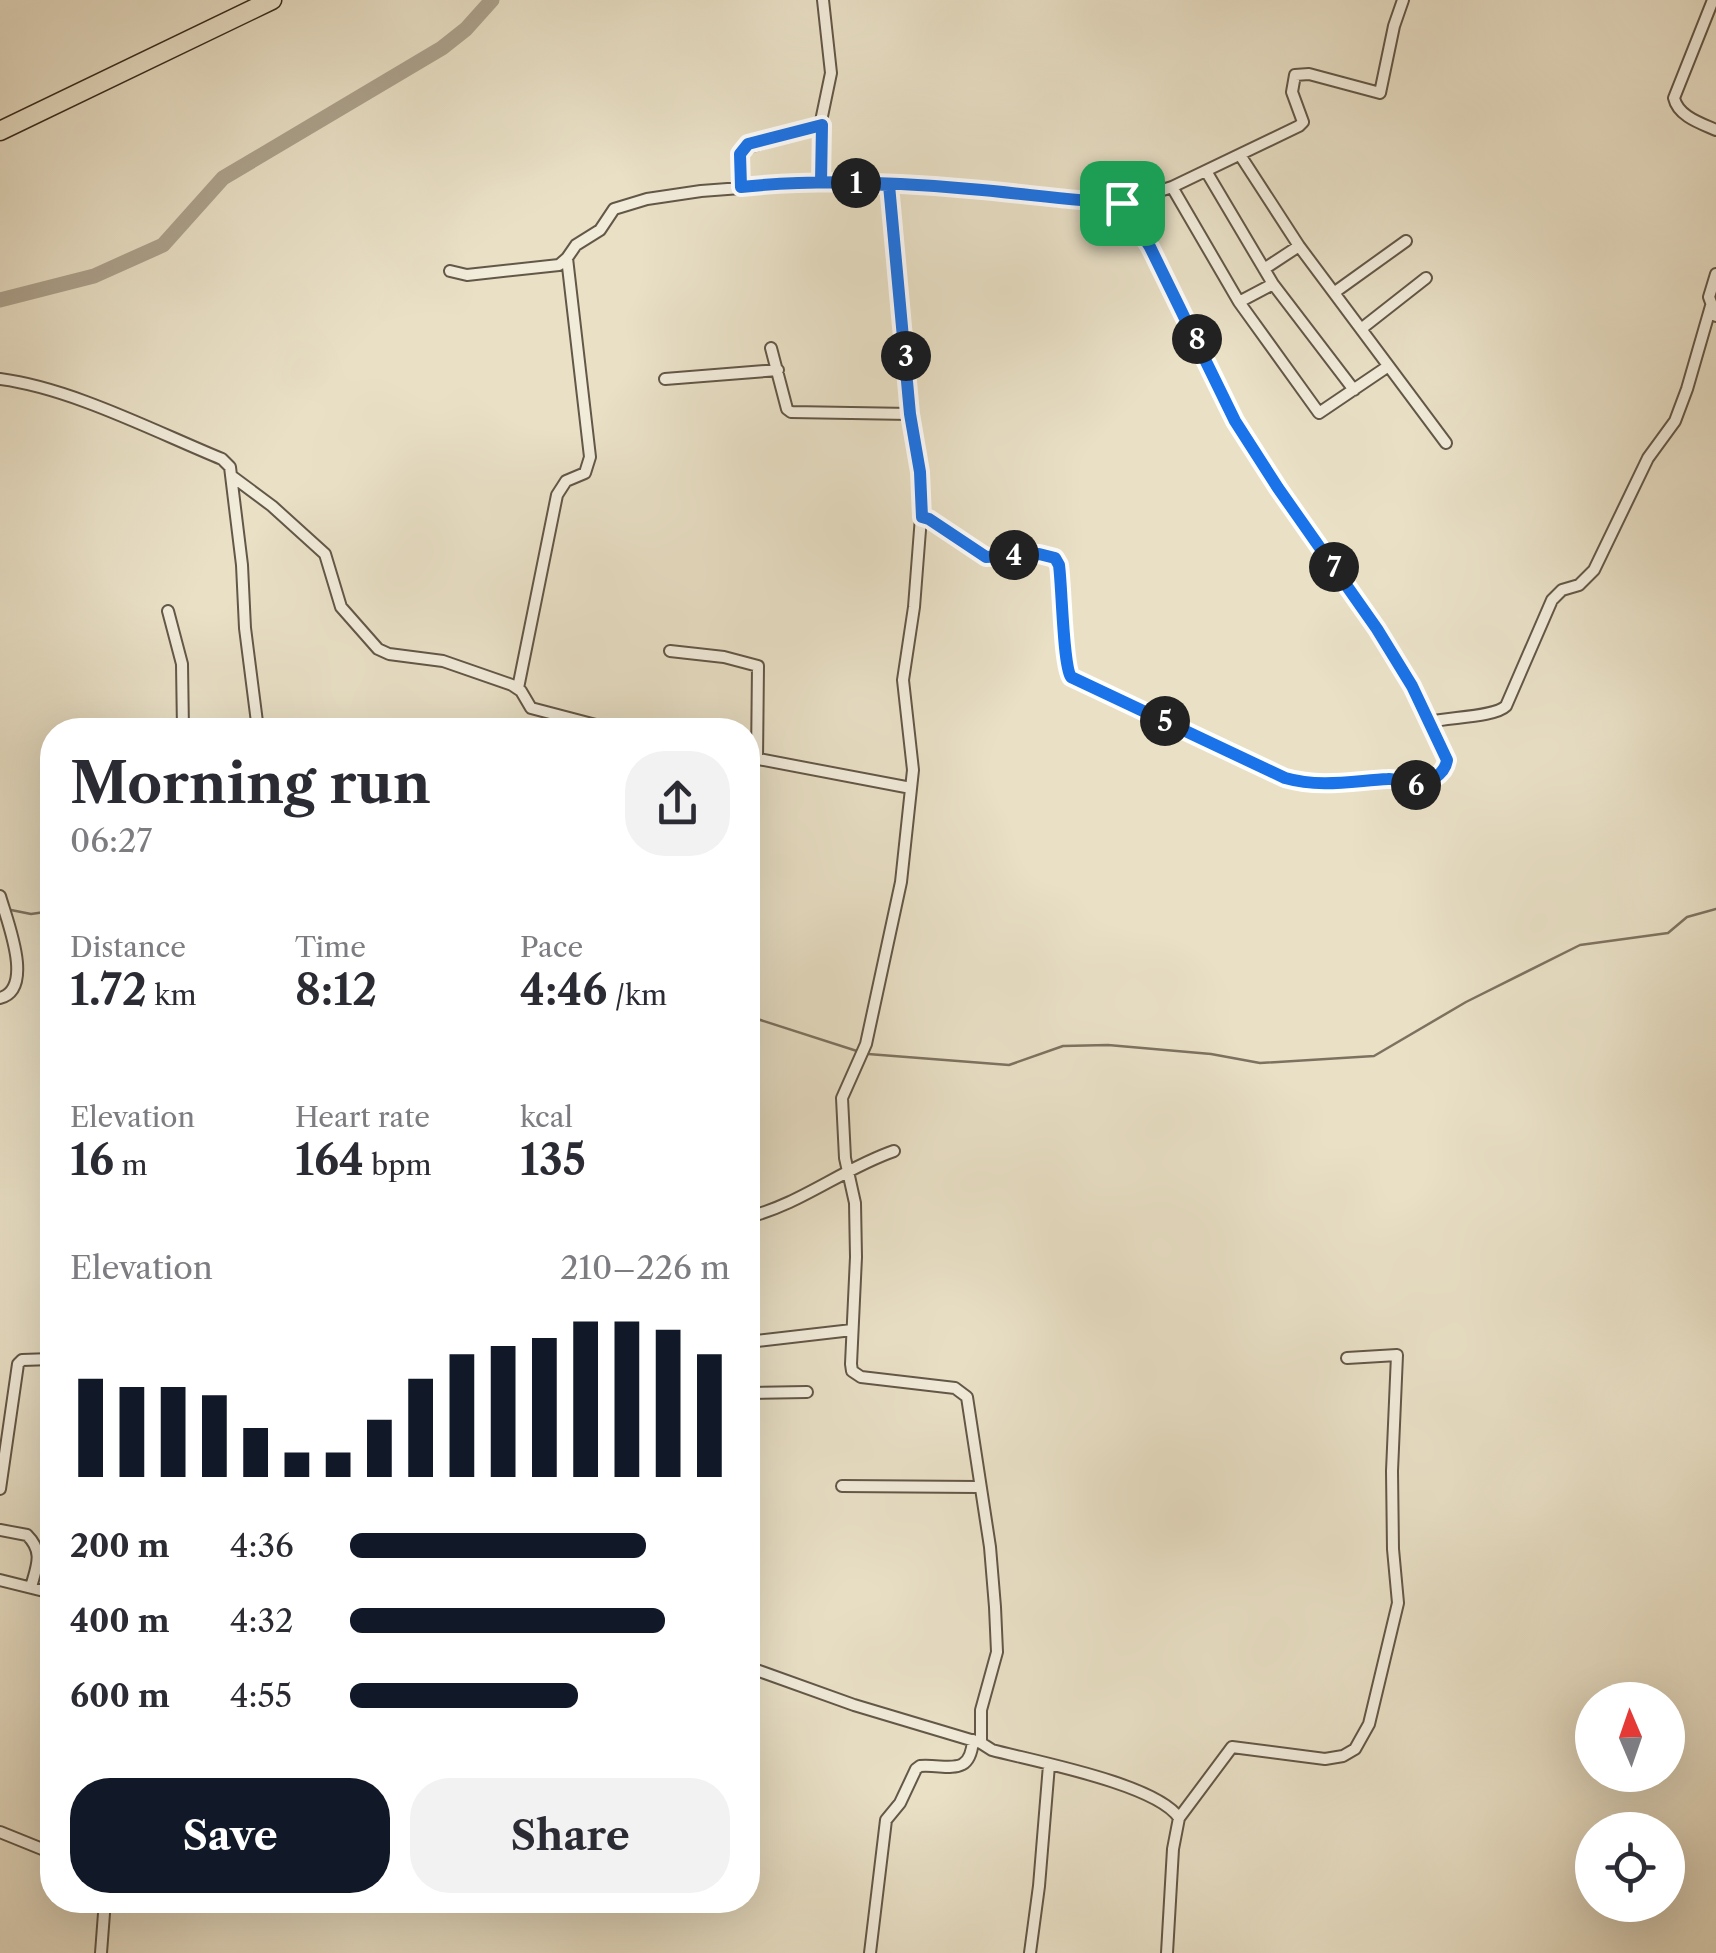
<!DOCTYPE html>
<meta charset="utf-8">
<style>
:root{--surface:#fff;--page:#f2f2f3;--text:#2b2b33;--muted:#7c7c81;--accent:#111827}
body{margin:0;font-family:"Libre Caslon Text",serif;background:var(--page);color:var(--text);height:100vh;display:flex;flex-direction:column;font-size:38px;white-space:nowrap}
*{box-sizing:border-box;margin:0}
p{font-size:32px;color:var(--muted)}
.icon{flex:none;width:55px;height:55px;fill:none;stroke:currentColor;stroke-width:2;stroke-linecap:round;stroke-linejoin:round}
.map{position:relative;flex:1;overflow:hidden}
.side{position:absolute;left:40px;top:718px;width:720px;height:1195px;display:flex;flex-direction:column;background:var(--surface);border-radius:40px;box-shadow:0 10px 40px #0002}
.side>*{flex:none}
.needle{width:65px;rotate:358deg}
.controls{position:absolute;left:1575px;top:1682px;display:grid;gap:20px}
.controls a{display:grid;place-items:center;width:110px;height:110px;border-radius:50%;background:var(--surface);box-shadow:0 10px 40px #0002;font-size:50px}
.pin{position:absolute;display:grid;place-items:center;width:85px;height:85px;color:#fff;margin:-42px;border-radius:20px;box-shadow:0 5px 15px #0006}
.km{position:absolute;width:50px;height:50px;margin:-25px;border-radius:50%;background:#222;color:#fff;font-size:28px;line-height:50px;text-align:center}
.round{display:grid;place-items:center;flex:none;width:105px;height:105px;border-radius:40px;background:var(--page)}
.overview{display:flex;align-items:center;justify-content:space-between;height:170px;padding:0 30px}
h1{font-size:55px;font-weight:700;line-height:75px}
.metrics{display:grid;grid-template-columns:repeat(3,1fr);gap:15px;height:170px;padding:10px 30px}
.metrics div{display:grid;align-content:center}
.metrics b{font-size:42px;font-weight:700}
.metrics small{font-size:28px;font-weight:400}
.metrics p{font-size:28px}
.chart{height:280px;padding:20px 30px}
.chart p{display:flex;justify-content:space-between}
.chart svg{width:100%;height:180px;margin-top:10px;stroke:var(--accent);stroke-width:6}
.cta{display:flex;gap:20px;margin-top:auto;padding:20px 30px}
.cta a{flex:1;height:115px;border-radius:40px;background:var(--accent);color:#fff;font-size:40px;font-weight:700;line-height:115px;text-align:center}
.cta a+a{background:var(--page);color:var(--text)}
ul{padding:0 30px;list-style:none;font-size:32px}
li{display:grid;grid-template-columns:160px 120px 1fr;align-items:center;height:75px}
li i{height:25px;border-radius:12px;background:var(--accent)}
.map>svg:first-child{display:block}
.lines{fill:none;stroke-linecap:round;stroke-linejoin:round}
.stream{stroke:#7d7260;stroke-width:2.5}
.river{stroke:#aca28d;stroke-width:15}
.minor-casing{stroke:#635747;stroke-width:14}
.trunk-casing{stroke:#36291d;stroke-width:21}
.minor{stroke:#f1ebda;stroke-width:10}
.trunk{stroke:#e9e0c6;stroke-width:18}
.route-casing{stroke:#fff;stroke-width:20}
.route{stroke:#1a73e8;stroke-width:12}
</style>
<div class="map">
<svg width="1716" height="1953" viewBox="0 0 1716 1953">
<rect width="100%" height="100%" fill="#e9e0c6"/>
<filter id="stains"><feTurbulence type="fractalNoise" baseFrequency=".002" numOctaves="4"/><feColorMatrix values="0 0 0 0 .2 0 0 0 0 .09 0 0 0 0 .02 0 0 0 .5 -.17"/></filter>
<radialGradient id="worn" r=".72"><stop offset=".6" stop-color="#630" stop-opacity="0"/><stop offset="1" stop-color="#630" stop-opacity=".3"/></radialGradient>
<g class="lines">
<path class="stream" d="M 6,909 L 31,914 L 52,911
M 748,1016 L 860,1052
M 868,1054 L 1009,1065 L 1063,1046 L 1108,1045 L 1211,1054 L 1260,1063 L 1374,1056 L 1466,1002 L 1580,945 L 1668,933 L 1687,917 L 1716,909"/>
<path class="river" d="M 0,300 L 94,276 L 163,245 L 223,178 L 442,48 L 466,29 L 492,0"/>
<defs>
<path id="minor" d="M 1713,0 L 1674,98 C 1678,116 1700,123 1716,130
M 1240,155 L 1299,246 L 1446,443
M 1206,171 L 1273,284 L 1354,390
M 821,182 L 821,121 L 831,73 L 823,0
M 889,185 L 911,414 L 920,472 L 921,517 L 914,607 L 903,680 L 913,770 L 901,882 L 866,1044 L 842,1098 L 845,1158 L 855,1203 L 856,1257 L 851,1364 L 852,1371 L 861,1377 L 955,1388 L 967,1397 L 990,1547 L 995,1607 L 997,1652 L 981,1710 L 981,1743
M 741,187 L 740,154 L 743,149 L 821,125
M 1172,187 L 1239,302 L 1319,413 L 1387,367
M 1264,269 L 1299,246
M 450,271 L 467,275 L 559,265 L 567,258
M 1716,274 L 1709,297 L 1716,316
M 1335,292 L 1406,241
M 1239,302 L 1273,284
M 1361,329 L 1426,278
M 771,348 L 787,409 L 791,412 L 911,414
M 0,379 C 71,388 156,432 222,459 L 230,467 L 242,565 L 245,628 L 258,730
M 665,379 L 778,370
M 233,477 L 272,506 L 325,554 L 341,607 L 378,649 L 389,654 L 443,661 L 512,685 L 521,691 L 531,708 L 615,730
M 921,517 L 929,519 L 986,557 L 1039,555 L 1055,559 L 1059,565 L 1066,627 L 1065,666 L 1071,677 L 1079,683 L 1285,778 L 1304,784 L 1334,785 L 1397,779 L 1415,785 L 1445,770 L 1447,760 L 1411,686 L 1377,629 L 1278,488 L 1235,421 L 1150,247 L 1122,203
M 168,611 L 182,664 L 183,730
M 670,651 L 724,657 L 758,666 L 757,759
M 518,688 L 557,495 L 566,481 L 585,473 L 590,457 L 567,258 L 576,245 L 600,230 L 614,209 L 647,199 L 701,191 L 821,182 L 968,189 L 1064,201 L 1122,203 L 1172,187 L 1299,126 L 1303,122 L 1292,92 L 1295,75 L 1309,74 L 1380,93 L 1394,26 L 1403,0
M 1429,722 C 1449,717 1495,717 1506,706 L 1552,600 L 1562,590 L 1579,585 L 1594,570 L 1648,458 L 1675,421 L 1687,389 L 1711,306
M 748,757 L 911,788
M 0,896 C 7,921 35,989 0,998
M 748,1217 C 799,1205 844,1168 894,1151
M 748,1342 L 852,1330
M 748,1393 L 807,1392
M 842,1486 L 978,1487
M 0,1489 L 18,1364 L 22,1360 L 52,1359
M 0,1530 L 27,1535 C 44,1552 37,1565 31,1587
M 0,1580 L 52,1593
M 748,1667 L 854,1705 L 981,1743 L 992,1750 C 1033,1761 1157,1784 1179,1818 L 1173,1849 L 1167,1953
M 1179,1818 L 1232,1747 L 1325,1759 L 1343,1756 L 1355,1749 L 1369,1724 L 1398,1603 L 1393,1549 L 1392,1471 L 1397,1355 L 1347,1358
M 0,1832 L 52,1853
M 101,1953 L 105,1900
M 870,1953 L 886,1820 L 900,1803 L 916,1769 L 920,1766 C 948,1764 970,1778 973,1740
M 1030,1953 L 1039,1886 L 1049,1765"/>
<path id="trunk" d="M 0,131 L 272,0"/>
</defs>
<use href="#minor" class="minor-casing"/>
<use href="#trunk" class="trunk-casing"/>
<use href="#minor" class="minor"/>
<use href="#trunk" class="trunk"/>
</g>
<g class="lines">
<defs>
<path id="route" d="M 1122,203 C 1071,201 1021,193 970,189 C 895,182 816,179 741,187 L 740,154 L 748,144 L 822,125 L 821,182 L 889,185 L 910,414 L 920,472 L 922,517 L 929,519 L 986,557 L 1039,554 L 1055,558 L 1059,565 C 1062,587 1063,665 1071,677 L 1285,778 C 1321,788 1352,781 1388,779 C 1397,778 1402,783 1411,784 C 1426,786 1445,775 1447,760 L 1412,686 L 1377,629 L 1278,488 L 1235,421 L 1150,247 L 1122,203"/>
</defs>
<use href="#route" class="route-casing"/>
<use href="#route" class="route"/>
</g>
<rect width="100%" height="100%" filter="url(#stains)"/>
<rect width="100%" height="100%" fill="url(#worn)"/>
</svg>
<div class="controls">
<a><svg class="needle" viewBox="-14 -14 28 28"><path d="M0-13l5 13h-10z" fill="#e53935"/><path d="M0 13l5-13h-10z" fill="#7c7c81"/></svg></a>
<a><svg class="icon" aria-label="locate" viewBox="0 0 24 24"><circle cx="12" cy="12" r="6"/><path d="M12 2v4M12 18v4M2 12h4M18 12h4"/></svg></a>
</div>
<div class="pin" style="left:1122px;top:203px;background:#1e9e55"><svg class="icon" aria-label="arrive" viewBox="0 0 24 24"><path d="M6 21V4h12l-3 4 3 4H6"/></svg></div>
<b class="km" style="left:856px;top:183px">1</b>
<b class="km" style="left:906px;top:356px">3</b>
<b class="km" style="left:1014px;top:555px">4</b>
<b class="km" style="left:1165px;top:721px">5</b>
<b class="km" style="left:1416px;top:785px">6</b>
<b class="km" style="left:1334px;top:567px">7</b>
<b class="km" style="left:1197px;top:339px">8</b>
<section class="side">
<div class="overview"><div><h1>Morning run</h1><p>06:27</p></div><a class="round"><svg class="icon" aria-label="share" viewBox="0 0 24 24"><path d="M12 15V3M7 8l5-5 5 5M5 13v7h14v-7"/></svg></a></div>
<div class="metrics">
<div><p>Distance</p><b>1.72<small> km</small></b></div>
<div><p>Time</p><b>8:12</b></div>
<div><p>Pace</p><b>4:46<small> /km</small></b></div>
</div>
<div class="metrics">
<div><p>Elevation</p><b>16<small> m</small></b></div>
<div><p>Heart rate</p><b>164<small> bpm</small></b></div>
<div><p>kcal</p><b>135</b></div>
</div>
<div class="chart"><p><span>Elevation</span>210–226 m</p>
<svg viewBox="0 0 160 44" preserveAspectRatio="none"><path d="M5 44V20M15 44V22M25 44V22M35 44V24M45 44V32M55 44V38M65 44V38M75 44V30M85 44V20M95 44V14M105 44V12M115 44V10M125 44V6M135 44V6M145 44V8M155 44V14"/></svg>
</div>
<ul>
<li><b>200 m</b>4:36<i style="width:78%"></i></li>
<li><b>400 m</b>4:32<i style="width:83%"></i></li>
<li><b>600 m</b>4:55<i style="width:60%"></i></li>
</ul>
<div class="cta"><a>Save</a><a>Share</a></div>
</section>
</div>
